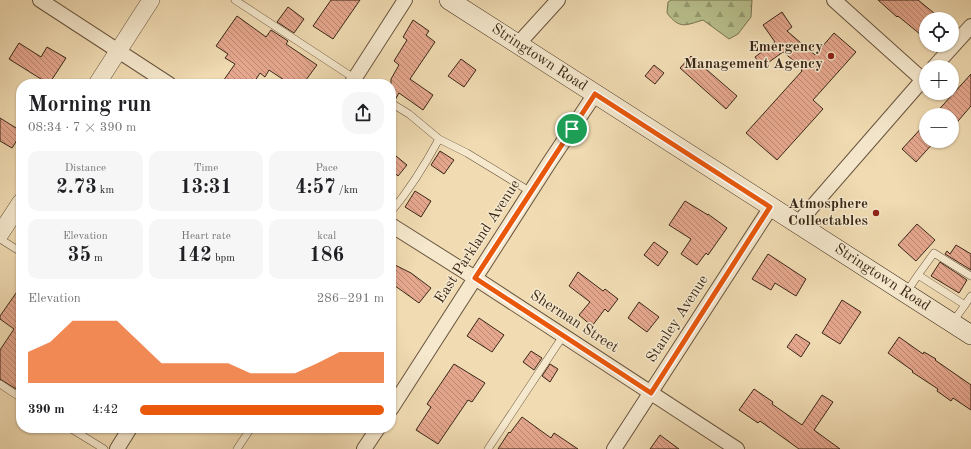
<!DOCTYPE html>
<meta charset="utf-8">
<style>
:root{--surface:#fff;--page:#f6f6f6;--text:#202124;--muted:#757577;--accent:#ea580c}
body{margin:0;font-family:"Old Standard TT",serif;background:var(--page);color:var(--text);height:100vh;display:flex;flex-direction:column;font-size:15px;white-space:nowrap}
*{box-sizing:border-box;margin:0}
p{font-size:13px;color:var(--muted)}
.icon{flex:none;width:22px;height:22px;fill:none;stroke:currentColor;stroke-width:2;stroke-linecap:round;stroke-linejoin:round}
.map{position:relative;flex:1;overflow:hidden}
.sheet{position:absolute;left:16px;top:79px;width:380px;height:354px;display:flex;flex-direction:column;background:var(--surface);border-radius:16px;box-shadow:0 1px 3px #0004}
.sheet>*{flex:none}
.controls{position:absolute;left:919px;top:12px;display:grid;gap:8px}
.controls a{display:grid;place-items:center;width:40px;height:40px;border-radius:50%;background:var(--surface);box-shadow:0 1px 3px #0004;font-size:20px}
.pin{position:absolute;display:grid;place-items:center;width:34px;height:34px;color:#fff;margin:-17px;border:2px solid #fff;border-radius:50%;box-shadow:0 1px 4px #0007}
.round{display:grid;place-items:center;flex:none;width:42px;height:42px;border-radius:16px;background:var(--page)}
.summary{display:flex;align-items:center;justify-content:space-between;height:68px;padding:0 12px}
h1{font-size:22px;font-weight:800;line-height:30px}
.stats{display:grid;grid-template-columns:repeat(3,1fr);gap:6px;height:68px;padding:4px 12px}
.stats div{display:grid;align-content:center;border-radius:10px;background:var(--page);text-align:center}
.stats b{font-size:20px;font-weight:800}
.stats small{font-size:11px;font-weight:400}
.stats p{font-size:11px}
.chart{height:112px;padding:8px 12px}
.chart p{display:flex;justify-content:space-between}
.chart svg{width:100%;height:72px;margin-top:4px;fill:var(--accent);opacity:.7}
ul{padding:0 12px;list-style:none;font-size:13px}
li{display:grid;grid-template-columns:64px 48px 1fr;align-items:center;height:30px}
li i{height:10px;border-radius:5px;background:var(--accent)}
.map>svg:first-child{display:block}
.forest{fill:url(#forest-firs);stroke:#797452}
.building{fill:url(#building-back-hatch);stroke:#3a2717}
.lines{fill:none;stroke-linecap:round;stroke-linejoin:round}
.service-casing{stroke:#68543e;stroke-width:8}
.minor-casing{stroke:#68543e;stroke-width:16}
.tertiary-casing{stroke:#68543e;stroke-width:18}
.secondary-casing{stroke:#3a2717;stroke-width:20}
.service{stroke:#f5e8cd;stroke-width:7}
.minor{stroke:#f5e8cd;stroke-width:14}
.tertiary{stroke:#f5e8cd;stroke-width:17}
.secondary{stroke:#f5e8cd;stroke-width:19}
.route-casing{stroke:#fff;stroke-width:8}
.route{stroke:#ea580c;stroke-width:5}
.poi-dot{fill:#8f2418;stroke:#f5e8cd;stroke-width:1.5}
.labels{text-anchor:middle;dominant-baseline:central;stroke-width:3;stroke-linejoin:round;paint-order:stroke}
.poi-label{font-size:15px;font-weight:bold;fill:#3a2717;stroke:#f5e8cd;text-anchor:end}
.street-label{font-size:15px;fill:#3a2717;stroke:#f5e8cd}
</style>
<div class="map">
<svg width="971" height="449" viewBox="0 0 971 449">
<defs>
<pattern id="forest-firs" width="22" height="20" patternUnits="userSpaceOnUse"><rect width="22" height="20" fill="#b8c08d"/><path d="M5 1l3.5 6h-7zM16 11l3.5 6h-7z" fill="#979c72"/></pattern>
<pattern id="building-back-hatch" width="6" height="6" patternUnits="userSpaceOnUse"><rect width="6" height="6" fill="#e5a78e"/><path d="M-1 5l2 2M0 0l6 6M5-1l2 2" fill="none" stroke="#bb8873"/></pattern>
</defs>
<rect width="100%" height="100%" fill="#f0dbb2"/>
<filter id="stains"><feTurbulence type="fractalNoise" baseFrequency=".005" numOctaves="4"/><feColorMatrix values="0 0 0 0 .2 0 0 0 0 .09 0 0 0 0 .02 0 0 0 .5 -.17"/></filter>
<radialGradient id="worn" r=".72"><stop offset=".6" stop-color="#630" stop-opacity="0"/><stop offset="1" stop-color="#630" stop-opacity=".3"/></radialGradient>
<path class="forest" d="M 671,0 L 752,0 L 751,17 L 738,34 L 729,39 L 703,20 C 686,25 680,30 667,13 L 668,2 Z"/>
<path class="building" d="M 331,0 L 360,0 L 333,39 L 313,26 Z
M 878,0 L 918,0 L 934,13 L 929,19 L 926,19 L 926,39 L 898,16 L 897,17 Z
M 288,7 L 304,19 L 294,33 L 277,22 Z
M 782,12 L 792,27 L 787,31 L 815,55 L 834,33 L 856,52 L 813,100 L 823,109 L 777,160 L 746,133 L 802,71 L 801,70 L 803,68 L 783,52 L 762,67 L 755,57 L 775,42 L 763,25 Z
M 237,16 L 266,37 L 271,30 L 288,41 L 286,44 L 317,65 L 303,84 L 290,84 L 269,70 L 265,77 L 260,73 L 253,84 L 221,84 L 235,64 L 225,58 L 228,54 L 216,46 Z
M 413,20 L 429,31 L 426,35 L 435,42 L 410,79 L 433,95 L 423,110 L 399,93 L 395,100 L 391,98 L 391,79 L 399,65 L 394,61 L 407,40 L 403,37 Z
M 19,43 L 41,57 L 47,47 L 66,58 L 49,84 L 9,59 Z
M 691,56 L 737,96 L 726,109 L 680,68 Z
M 461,59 L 476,70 L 464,87 L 448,76 Z
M 654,65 L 664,73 L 655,84 L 645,76 Z
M 971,74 L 971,106 L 952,128 L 952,115 L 934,115 Z
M 0,118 L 21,131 L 21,134 L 12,148 L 0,141 Z
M 926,123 L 926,141 L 935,141 L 916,162 L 902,149 Z
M 440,151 L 454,160 L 444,174 L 431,165 Z
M 396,156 L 407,165 L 398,176 L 391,170 L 391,162 Z
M 415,191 L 431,201 L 421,217 L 405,207 Z
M 685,201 L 708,215 L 708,214 L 727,228 L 708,255 L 706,253 L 697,265 L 681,254 L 691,239 L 669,225 Z
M 917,224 L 935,240 L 916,261 L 898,245 Z
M 654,242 L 668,252 L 658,266 L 644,255 Z
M 956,245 L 971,254 L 971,270 L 945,254 L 947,251 L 950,254 Z
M 768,254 L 806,279 L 796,296 L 775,283 L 771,290 L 752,279 Z
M 940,262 L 967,280 L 959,293 L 931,276 Z
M 391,263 L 411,273 L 431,288 L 419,303 L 391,283 Z
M 578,272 L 603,291 L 605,289 L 618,299 L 608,312 L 605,309 L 592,326 L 579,315 L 590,302 L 569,286 Z
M 21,286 L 21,392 L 0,379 L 0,350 L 14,329 L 0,319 L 0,316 Z
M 842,300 L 861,312 L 840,344 L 822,333 Z
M 639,302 L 659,317 L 647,332 L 628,318 Z
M 479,318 L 504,335 L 492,352 L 467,336 Z
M 796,334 L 810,343 L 801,357 L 787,347 Z
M 899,337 L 923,354 L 924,352 L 936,359 L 935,360 L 971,385 L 971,410 L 953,398 L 951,401 L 937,391 L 938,389 L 912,372 L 913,371 L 888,353 Z
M 531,351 L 542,358 L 534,370 L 523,362 Z
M 454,364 L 485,383 L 472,402 L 468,400 L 438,444 L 416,430 L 431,407 L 427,404 Z
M 550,364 L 558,369 L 550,382 L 542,376 Z
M 754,389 L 773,402 L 772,404 L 802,425 L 822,395 L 833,402 L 814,430 L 840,449 L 799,449 L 760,421 L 758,423 L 739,410 Z
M 522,417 L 551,438 L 554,433 L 578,449 L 498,449 L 509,432 L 510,433 Z
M 660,435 L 679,449 L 650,449 Z"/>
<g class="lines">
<defs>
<path id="service" d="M 235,0 L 363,84
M 391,103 L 409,114 L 439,139 L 467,153 L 531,192
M 391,212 C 410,189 425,165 439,139
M 0,239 L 21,252
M 918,275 L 934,253 L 971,276
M 906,293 L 918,275 L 965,305 L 952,323
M 965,305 L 971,296
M 0,384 L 21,398
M 70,428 L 104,449
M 237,449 L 251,428
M 488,449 L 563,336"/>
<path id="minor" d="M 40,0 L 169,84
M 834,0 L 923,80
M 518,44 L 558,0
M 934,67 L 971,26
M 351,84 L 405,0
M 798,223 L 926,76
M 391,225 L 475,278 L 737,449
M 391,409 L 549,163 L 595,94
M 117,449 L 130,428
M 364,449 L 378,428
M 614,449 L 771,207"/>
<path id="tertiary" d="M 97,84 L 151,0
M 0,234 L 21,202"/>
<path id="secondary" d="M 449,0 L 971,335"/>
</defs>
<use href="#service" class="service-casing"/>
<use href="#minor" class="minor-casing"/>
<use href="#tertiary" class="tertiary-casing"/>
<use href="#secondary" class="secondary-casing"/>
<use href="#service" class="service"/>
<use href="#minor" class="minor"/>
<use href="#tertiary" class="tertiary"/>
<use href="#secondary" class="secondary"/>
</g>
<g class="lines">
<defs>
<path id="route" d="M 595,94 L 770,207 L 651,393 L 475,278 Z"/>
</defs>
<use href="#route" class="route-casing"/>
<use href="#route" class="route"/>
</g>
<g class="poi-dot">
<circle cx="831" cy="56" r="4"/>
<circle cx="876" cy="213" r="4"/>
</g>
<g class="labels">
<g class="poi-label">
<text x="823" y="47">Emergency<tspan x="823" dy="17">Management Agency</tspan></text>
<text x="868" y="204">Atmosphere<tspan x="868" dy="17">Collectables</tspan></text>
</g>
<g class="street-label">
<text transform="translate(539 58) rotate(33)">Stringtown Road</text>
<text transform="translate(478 242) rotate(-57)">East Parkland Avenue</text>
<text transform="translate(882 278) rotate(33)">Stringtown Road</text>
<text transform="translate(678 319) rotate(-57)">Stanley Avenue</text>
<text transform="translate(574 322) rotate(33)">Sherman Street</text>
</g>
</g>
<rect width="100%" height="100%" filter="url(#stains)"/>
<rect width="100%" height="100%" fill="url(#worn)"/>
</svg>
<div class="controls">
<a><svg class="icon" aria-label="locate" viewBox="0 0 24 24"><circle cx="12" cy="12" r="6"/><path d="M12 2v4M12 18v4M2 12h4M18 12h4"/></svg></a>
<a>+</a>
<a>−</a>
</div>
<div class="pin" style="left:572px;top:129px;background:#1e9e55"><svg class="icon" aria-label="arrive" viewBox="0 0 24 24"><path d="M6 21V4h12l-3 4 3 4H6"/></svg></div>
<section class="sheet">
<div class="summary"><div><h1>Morning run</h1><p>08:34 · 7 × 390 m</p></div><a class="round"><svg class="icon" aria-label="share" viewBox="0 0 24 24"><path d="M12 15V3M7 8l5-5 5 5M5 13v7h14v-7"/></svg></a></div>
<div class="stats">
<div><p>Distance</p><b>2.73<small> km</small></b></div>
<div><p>Time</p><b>13:31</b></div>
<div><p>Pace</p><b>4:57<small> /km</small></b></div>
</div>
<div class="stats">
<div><p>Elevation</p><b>35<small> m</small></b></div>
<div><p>Heart rate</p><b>142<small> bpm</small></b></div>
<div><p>kcal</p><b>186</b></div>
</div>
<div class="chart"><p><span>Elevation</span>286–291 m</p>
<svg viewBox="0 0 160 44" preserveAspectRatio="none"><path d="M0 44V25L10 19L20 6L30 6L40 6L50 19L60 32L70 32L80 32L90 32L100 38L110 38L120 38L130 32L140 25L150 25L160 25V44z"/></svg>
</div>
<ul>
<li><b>390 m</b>4:42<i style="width:100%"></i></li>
</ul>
</section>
</div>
